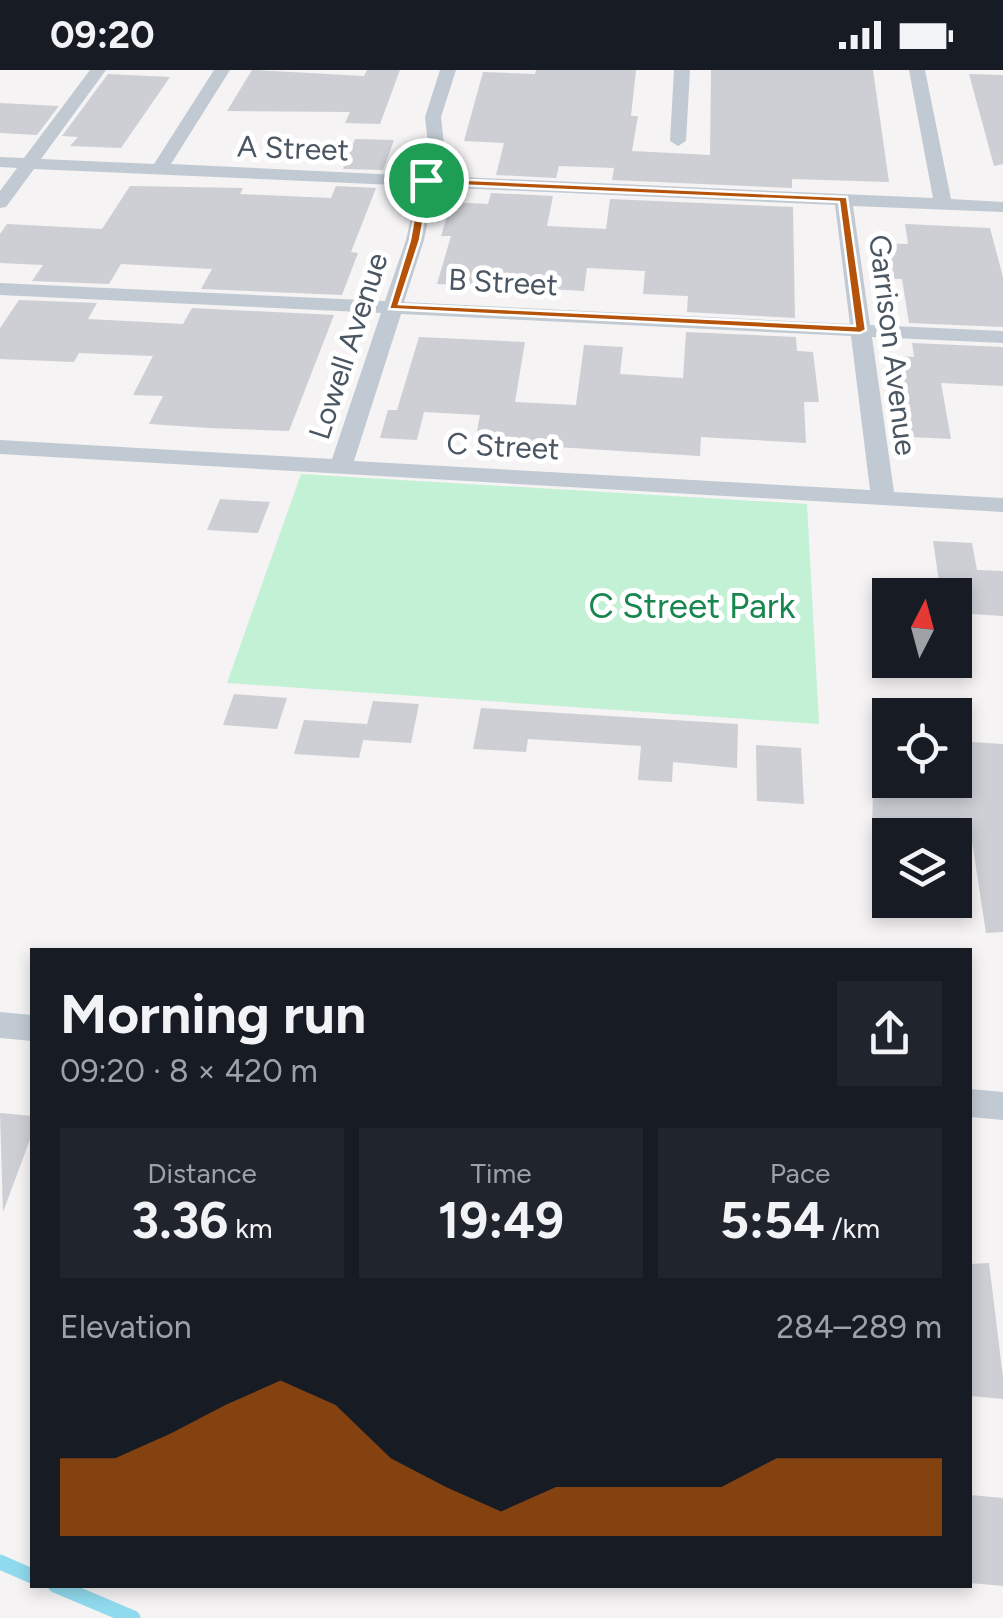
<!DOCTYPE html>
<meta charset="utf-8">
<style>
:root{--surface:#171b24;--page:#20242c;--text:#f1f3f6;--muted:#9ea1a6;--accent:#b45309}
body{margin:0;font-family:Figtree,sans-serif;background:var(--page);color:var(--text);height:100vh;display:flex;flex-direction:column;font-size:38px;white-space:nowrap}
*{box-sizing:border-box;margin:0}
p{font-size:32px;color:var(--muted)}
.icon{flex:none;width:55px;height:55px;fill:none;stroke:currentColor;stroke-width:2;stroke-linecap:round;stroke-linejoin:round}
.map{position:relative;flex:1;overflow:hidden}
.side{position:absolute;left:30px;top:878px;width:942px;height:640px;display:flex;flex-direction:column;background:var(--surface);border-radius:0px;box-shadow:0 5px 15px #0003}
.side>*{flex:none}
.needle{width:65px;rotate:6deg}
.tools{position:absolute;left:872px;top:508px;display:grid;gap:20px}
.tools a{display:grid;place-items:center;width:100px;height:100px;border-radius:0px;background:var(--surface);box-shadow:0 5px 15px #0003;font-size:50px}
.pin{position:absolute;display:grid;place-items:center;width:85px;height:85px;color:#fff;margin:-42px;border:5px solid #fff;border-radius:50%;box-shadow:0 2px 10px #0007}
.round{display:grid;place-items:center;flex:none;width:105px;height:105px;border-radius:0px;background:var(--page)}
.head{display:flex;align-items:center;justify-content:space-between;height:170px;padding:0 30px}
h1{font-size:55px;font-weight:700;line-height:75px}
.figures{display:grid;grid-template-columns:repeat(3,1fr);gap:15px;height:170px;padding:10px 30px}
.figures div{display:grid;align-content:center;border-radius:0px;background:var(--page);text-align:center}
.figures b{font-size:50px;font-weight:700}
.figures small{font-size:28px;font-weight:400}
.figures p{font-size:28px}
.chart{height:280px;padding:20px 30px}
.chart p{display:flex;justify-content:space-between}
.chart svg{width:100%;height:180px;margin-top:10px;fill:var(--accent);opacity:.7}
.status{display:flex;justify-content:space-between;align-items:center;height:70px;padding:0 50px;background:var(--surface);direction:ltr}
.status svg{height:28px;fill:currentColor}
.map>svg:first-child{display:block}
.green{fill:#c3f1d5}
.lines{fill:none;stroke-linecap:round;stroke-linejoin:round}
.stream{stroke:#90daee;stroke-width:15}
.building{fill:#cdcfd5}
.minor{fill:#c1cad2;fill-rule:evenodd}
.route{fill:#b45309;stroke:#fff;stroke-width:2.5;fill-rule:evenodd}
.labels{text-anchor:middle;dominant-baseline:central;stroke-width:10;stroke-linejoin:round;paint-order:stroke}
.far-street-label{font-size:30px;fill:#4a5661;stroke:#fff}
.park-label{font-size:35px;fill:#17864f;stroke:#fff}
</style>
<div class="status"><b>09:20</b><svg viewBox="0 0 49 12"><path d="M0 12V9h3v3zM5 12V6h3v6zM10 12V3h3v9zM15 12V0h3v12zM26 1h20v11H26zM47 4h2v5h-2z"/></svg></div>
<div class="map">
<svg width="1003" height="1548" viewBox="0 0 1003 1548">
<rect width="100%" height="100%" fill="#f5f3f3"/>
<path class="green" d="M 301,404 L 807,434 L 819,654 L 227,613 Z"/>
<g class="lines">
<path class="stream" d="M 0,1492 L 32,1506
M 55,1515 L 133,1548"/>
</g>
<path class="building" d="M 252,0 L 364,6 L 367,0 L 400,0 L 380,54 L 345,53 L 350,42 L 227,41 Z
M 536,0 L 636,0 L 631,46 L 638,46 L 632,81 L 710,85 L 711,0 L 873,0 L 889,112 L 792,109 L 792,118 L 612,110 L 614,98 L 559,96 L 556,108 L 496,105 L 504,73 L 464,71 L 483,2 L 535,4 Z
M 108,4 L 170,7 L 121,78 L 70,76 L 78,67 L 62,66 Z
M 969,4 L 1003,5 L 1003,94 L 994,96 Z
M 0,33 L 59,36 L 37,65 L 0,63 Z
M 355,69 L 394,70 L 383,100 L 343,99 Z
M 130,116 L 243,118 L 240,124 L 331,128 L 336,116 L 376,118 L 351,182 L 358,183 L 342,225 L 201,219 L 212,199 L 121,194 L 109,214 L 32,211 L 43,195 L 0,193 L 0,164 L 7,154 L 102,159 Z
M 491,123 L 553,126 L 547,156 L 606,159 L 610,129 L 793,137 L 795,248 L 687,242 L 688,226 L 643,224 L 645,201 L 587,198 L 584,221 L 550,219 L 552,209 L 490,206 L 487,216 L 437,214 L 451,166 L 441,166 L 451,132 L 488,134 Z
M 905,154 L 990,158 L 1003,207 L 1003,257 L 909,253 L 902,209 L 880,208 L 875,173 L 908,174 Z
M 19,230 L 97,233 L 88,249 L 183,254 L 192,238 L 334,245 L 289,361 L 209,358 L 149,354 L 163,326 L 133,325 L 153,286 L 79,283 L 74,292 L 0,289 L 0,258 Z
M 686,262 L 796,267 L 797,281 L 813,282 L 819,332 L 804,332 L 806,373 L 701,367 L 700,386 L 475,372 L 480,345 L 424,342 L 417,370 L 380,368 L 388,340 L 397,340 L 419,267 L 525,272 L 515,332 L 576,335 L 584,275 L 623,277 L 620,304 L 683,308 Z
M 912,273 L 1003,277 L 1003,316 L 941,313 L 951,369 L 910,367 L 898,286 L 914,287 Z
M 220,429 L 270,432 L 258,463 L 207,460 Z
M 933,471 L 972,473 L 977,500 L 1003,501 L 1003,546 L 955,543 L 955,525 L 941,525 Z
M 234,624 L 287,628 L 277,659 L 223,655 Z
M 373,631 L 419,634 L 411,673 L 363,670 Z
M 481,638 L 738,654 L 737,698 L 673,692 L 672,712 L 638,710 L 641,676 L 528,669 L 526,682 L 473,679 Z
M 304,650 L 367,654 L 359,688 L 294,684 Z
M 955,671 L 1003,674 L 1003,862 L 986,863 L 971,765 L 872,761 L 873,718 L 955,724 Z
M 756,675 L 801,678 L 804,734 L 757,731 Z
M 0,1043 L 32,1046 L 32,1064 L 3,1142 Z
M 989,1193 L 1003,1307 L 1003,1329 L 970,1326 L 970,1194 Z
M 970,1425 L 1003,1428 L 1003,1516 L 970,1513 Z"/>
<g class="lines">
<path class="minor" d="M 90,0 L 106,0 L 41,89 L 154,94 L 214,0 L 230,0 L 171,94 L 420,106 L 428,74 L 425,47 L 440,0 L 456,0 L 441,47 L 444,74 L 438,106 L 933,128 L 909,0 L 925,0 L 951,129 L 1003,132 L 1003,142 L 853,136 L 870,255 L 1003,261 L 1003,273 L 872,267 L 894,422 L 1003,428 L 1003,442 L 0,384 L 0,370 L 332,389 L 381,243 L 0,225 L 0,213 L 385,231 L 406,170 L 418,116 L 34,99 L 6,137 L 0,138 L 0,121 L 17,98 L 0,97 L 0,87 L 24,88 ZM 435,117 L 835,135 L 850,254 L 404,232 L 424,170 ZM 401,244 L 851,266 L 870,420 L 354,391 Z
M 674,0 L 690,0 L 686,71 L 678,76 L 670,71 Z
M 0,942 L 32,945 L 32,971 L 0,968 Z
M 970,1019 L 1003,1022 L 1003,1050 L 970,1047 Z"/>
</g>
<path class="route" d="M 426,108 L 847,127 L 866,260 L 860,263 L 389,239 L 410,170 L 421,110 ZM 430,114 L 839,132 L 855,256 L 399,234 L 420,170 Z"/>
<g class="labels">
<g class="far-street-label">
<text transform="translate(293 78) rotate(2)">A Street</text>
<text transform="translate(503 212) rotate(3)">B Street</text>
<text transform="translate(893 275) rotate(83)">Garrison Avenue</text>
<text transform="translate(348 276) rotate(-72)">Lowell Avenue</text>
<text transform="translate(503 376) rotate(3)">C Street</text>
</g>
<g class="park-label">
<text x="692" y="536">C Street Park</text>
</g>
</g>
</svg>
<div class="tools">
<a><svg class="needle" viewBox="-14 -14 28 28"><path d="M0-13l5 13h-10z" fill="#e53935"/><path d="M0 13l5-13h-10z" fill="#9ea1a6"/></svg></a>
<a><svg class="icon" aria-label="locate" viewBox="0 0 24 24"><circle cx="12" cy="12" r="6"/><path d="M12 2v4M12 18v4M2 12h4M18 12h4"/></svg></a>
<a><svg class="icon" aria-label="layers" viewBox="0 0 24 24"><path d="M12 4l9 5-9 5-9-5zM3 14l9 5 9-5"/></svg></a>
</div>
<div class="pin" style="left:426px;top:110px;background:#1e9e55"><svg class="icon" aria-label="arrive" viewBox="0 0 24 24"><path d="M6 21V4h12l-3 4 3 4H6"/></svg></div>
<section class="side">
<div class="head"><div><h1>Morning run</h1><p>09:20 · 8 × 420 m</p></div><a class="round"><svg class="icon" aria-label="share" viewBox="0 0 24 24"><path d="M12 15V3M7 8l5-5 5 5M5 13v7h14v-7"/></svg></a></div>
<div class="figures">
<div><p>Distance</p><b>3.36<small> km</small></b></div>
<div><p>Time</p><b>19:49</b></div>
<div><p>Pace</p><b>5:54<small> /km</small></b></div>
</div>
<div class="chart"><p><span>Elevation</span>284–289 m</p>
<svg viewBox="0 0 160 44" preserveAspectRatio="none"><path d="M0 44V25L10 25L20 19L30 12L40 6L50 12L60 25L70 32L80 38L90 32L100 32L110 32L120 32L130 25L140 25L150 25L160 25V44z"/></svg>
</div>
</section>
</div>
